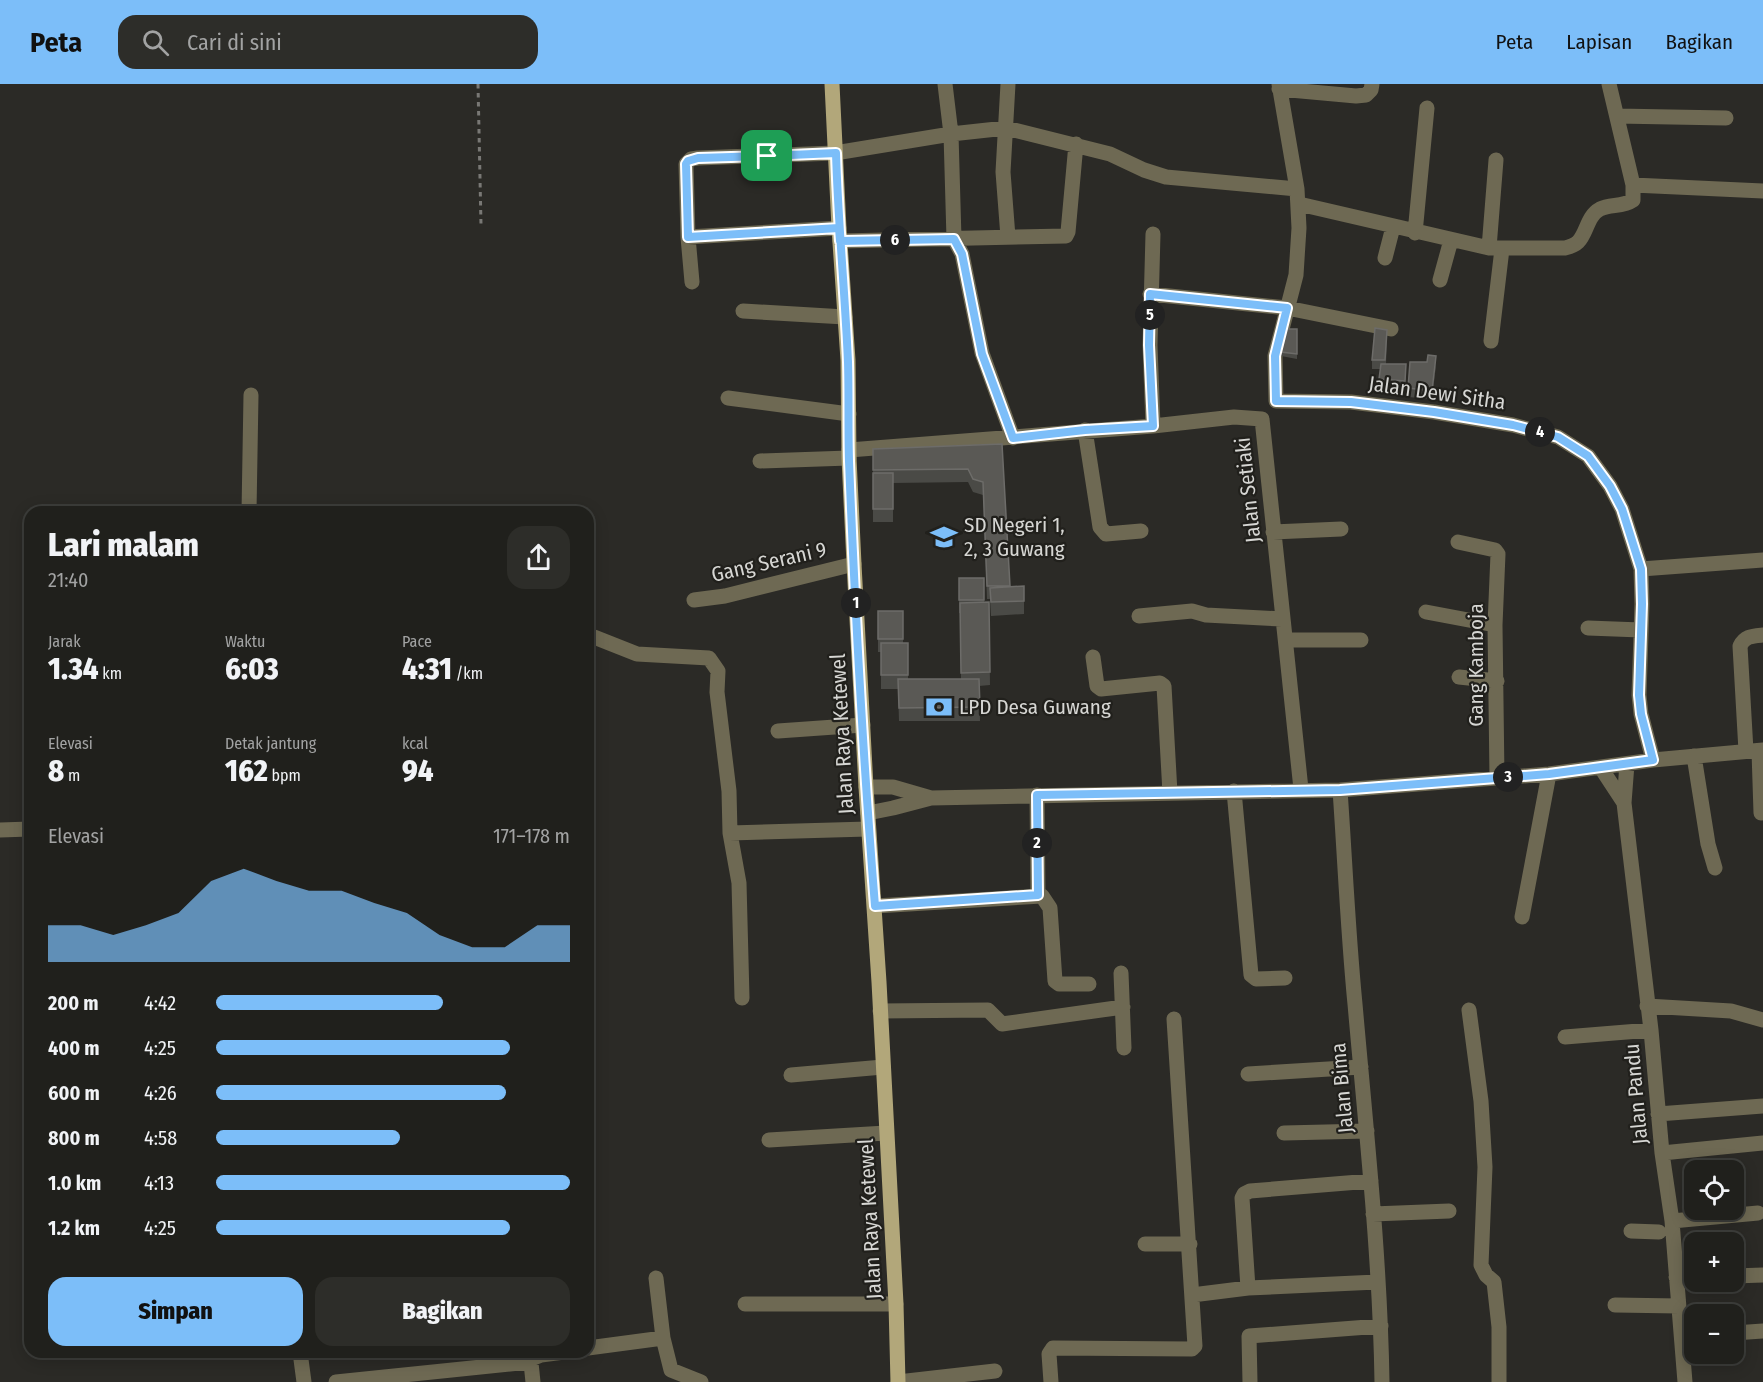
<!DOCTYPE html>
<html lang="id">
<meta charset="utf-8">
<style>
:root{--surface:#20201c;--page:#2d2d29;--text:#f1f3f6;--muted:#a2a3a3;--line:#3d3e3b;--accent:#7cbef9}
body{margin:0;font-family:"Fira Sans Condensed",sans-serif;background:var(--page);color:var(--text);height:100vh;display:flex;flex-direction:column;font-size:22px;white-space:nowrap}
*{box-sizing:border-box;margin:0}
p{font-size:20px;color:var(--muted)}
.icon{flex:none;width:33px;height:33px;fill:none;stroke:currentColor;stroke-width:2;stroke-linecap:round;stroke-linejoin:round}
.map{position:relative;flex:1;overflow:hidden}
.drawer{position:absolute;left:24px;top:422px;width:570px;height:852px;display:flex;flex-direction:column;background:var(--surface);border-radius:18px;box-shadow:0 3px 15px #0003,0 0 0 2px var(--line)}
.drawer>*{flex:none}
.fabs{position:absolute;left:1684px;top:1076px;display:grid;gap:12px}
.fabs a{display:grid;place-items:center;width:60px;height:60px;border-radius:12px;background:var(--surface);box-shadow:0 3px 15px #0003,0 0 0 2px var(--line);font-size:30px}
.pin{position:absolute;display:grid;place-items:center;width:51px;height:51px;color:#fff;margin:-26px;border-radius:12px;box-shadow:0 3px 9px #0006}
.km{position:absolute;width:30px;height:30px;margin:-15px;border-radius:50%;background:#222;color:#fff;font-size:16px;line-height:30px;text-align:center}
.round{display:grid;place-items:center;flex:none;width:63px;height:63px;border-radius:18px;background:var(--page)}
.overview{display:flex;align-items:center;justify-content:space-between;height:102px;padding:0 24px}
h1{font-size:33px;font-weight:800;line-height:45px}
.metrics{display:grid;grid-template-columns:repeat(3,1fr);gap:9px;height:102px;padding:6px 24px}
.metrics div{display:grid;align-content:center}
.metrics b{font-size:30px;font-weight:800}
.metrics small{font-size:16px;font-weight:400}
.metrics p{font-size:16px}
.chart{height:168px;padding:12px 24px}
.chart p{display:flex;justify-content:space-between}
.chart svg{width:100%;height:108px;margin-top:6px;fill:var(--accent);opacity:.7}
.primary-button{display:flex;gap:12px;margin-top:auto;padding:12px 24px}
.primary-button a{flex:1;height:69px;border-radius:18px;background:var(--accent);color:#111;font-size:24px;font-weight:800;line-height:69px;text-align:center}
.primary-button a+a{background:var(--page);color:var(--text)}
ul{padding:0 24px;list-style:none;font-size:20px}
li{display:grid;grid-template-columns:96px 72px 1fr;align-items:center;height:45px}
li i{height:15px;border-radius:8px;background:var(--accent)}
header{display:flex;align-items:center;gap:36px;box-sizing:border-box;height:84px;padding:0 30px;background:var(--accent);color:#111}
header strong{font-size:28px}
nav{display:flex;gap:33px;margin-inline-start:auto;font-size:21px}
.search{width:420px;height:54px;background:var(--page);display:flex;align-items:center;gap:15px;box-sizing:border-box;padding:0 21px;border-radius:18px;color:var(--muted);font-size:22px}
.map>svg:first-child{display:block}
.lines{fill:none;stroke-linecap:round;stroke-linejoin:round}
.path{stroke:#797875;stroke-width:3;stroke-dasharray:4.5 4.5;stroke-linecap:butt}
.minor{stroke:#6e6953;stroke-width:15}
.major{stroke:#b2a77a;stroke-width:15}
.wall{fill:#4a4a46}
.shaded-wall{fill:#383733}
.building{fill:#5a5955;stroke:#6d6c69;stroke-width:1.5}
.route-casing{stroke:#fff;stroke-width:12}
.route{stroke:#7cbef9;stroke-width:8}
.labels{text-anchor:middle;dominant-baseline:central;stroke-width:4.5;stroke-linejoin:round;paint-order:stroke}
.street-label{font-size:21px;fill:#d6d6d3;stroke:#21201c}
.poi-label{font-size:21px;fill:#d6d6d3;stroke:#21201c;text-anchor:start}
</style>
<header>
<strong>Peta</strong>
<div class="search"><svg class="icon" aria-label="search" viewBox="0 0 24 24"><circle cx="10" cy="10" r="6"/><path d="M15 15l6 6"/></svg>Cari di sini</div>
<nav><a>Peta</a><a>Lapisan</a><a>Bagikan</a></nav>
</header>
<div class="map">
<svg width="1763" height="1298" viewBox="0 0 1763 1298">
<rect width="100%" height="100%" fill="#2b2a26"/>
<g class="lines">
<path class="path" d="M 478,0 L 481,141"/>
<path class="minor" d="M 945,0 L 951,50 L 954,155 L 962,170 L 982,269 L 1013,354
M 1279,5 L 1356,12 L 1366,11 L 1371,6 L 1372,0
M 1617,32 L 1726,34
M 1633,101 L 1763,107
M 1299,120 L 1489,164 L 1565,164 C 1569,163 1575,161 1578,158 C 1587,149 1587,132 1600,125 C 1610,120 1623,123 1633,116 L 1633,101 L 1609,0
M 1415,149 L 1427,24
M 688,153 L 839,144
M 1008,153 L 1003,88 L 1008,0
M 840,157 L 1066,152 L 1068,148 L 1076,60
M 1489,164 L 1496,76
M 1385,174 L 1393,143
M 1440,196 L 1451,156
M 692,198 L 688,153 L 686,80 L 691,75 L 698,74 L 835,69 L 951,50 L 1006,44 L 1110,70 L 1144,86 L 1166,93 L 1297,105
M 1150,210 L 1287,224 L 1391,245
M 743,227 L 845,233
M 1491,257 L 1502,165
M 728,314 L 849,330
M 1276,317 L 1351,318 L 1434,328 L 1513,341 L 1558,353 L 1588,372 L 1610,402 L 1622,425 L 1641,485 L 1642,520 L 1639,611 L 1641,630 L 1653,676
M 1276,317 L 1275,272 L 1296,191 L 1299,144 L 1297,105 L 1279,0
M 1262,335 L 1301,705
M 1153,342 L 1150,261 L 1153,150
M 1085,346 L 1100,443 L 1106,450 L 1141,447
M 849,366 L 1153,342 L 1234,333 L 1262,335
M 760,377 L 849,374
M 249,428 L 251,311
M 1273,448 L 1341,445
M 1458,458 L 1495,466 L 1498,470 L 1495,541 L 1497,694
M 1641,485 L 1763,476
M 694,516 L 725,512 L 854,480
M 1426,528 L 1495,541
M 1139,532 L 1192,527 L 1206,531 L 1282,535
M 1588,544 L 1641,546
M 588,553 L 594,553 L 637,570 L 709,574 L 718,587 L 717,608 L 729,707 L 730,749 L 739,799 L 742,914
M 1286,556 L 1361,556
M 1093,573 L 1097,602 L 1101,605 L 1160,599 L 1164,602 L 1170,709
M 1459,593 L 1497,597
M 778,647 L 863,641
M 1746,667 L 1740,562 C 1745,552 1752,552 1763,551
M 1759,667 L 1761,729
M 1694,672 L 1708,760 L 1715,784
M 1627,680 L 1624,719 L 1651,946 L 1662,1069 L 1672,1137 L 1685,1298
M 1601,684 L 1624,719
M 866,703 L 893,703 L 931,714
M 1340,706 C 1345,777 1348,849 1355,920 C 1366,1046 1380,1172 1382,1298
M 1234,707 L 1251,891 L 1256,895 L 1285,894
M 1037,711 L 1038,811
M 868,729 L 893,724 L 931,714 L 1340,706 L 1549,690 L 1653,676 L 1763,666
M 0,746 L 30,745
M 730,749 L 868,745
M 875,822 L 1042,812 L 1050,824 L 1055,897 L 1059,900 L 1089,900
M 1522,833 L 1549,690
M 1121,889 L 1124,964
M 1647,922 L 1731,927 L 1763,936
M 1469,926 L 1481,1017 L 1485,1083 L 1481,1181 L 1486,1191 L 1494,1198 L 1499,1243 L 1499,1298
M 880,927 L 988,926 L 1002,940 L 1123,923
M 1565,953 L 1651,946
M 1248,990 L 1361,983
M 791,991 L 883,983
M 1658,1030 L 1763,1022
M 1284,1049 L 1367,1047
M 769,1056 L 886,1049
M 1662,1069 L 1763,1059
M 1373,1130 L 1449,1127
M 1672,1137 L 1758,1129
M 1631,1147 L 1659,1148
M 1145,1160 L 1190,1160
M 1734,1192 L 1763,1191
M 1676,1193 L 1695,1193
M 656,1194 L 663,1254 L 671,1286 L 701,1298
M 1248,1204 L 1242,1114 L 1244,1110 L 1250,1107 L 1371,1097
M 1192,1211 L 1248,1204 L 1377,1198
M 745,1220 L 896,1220
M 1615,1221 L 1679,1222
M 1734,1249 L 1763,1247
M 588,1264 L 663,1254
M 300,1268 L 304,1298
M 530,1269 L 533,1298
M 531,1275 L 541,1271 L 564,1268
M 336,1298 L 529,1278
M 898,1298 L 995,1287
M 1051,1298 L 1049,1270 L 1053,1264 L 1192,1265 L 1195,1262 L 1174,935
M 1250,1298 L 1249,1252 L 1381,1242"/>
<path class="major" d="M 832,0 L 839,144 L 848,276 L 849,374 L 854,480 L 866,703 L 879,898 L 896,1220 L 898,1298"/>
</g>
<path class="wall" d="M 1297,245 L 1297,275 L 1281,272 L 1281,268 Z
M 1387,255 L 1386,280 L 1406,289 L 1405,306 L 1379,304 L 1380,285 L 1372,285 L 1372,276 Z
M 1436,281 L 1432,315 L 1408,313 L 1408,304 Z
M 1002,360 L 1010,503 L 1024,502 L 1024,530 L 991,532 L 990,515 L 987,515 L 983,411 L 973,408 L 968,398 L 893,399 L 893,438 L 873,438 L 873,365 Z
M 959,494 L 984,494 L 984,518 L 989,518 L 990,601 L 979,602 L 980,637 L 899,637 L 898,605 L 881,605 L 881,568 L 878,568 L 878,527 L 903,527 L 903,559 L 908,559 L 908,595 L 961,595 L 960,529 L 959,529 Z"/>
<path class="shaded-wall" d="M 1436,272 L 1436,281 L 1432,315 L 1432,307 Z"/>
<path class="building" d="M 1375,244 L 1387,246 L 1385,276 L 1372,276 Z
M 1286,245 L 1297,245 L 1297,270 L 1281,268 Z
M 1428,271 L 1436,272 L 1432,307 L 1408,304 L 1410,278 L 1427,278 Z
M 1381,280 L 1406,280 L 1405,297 L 1379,295 Z
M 1002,360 L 1010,502 L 987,502 L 983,398 L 973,395 L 968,385 L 873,386 L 873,365 Z
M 873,389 L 893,389 L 893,425 L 873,425 Z
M 959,494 L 984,494 L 984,516 L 959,516 Z
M 1024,502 L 1024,517 L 991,518 L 990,504 Z
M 989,518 L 990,588 L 961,589 L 960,519 Z
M 878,527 L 903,527 L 903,555 L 878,555 Z
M 881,559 L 908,559 L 908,591 L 881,591 Z
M 898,595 L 979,595 L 980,623 L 899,624 Z"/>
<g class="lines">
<defs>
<path id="route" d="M 767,72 L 836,69 C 838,139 845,208 848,278 C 849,311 848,344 849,377 C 855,526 863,674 875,822 L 1038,811 L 1037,711 L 1340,706 L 1549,690 L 1653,676 L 1641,630 L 1639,611 L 1642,520 L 1641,485 L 1622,425 L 1610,402 L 1588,372 L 1558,353 L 1513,341 L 1434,328 L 1351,318 L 1276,317 L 1275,272 L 1287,224 L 1150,210 L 1149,261 L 1153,342 L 1085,346 L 1013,354 L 982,270 L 962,170 L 954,155 L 840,157 L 839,144 L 688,153 L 686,80 L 688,77 L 698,74 L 767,72"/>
</defs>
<use href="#route" class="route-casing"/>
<use href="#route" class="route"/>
</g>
<defs>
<symbol id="school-bare" viewBox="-9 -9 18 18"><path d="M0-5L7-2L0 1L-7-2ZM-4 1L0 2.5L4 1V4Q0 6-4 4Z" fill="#7cbef9" stroke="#21201c" stroke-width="2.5" paint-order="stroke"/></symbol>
<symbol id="bank-bare" viewBox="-9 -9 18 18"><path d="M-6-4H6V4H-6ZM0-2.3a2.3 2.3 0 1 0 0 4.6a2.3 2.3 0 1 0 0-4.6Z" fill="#7cbef9" stroke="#21201c" stroke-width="2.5" paint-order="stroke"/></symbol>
</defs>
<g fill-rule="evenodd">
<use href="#school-bare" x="925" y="434" width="38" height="38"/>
<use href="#bank-bare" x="920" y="604" width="38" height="38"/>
</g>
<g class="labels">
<g class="street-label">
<text transform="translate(1437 309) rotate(8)">Jalan Dewi Sitha</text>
<text transform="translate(1248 406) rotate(-96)">Jalan Setiaki</text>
<text transform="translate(769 478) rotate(-13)">Gang Serani 9</text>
<text transform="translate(1476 581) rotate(-90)">Gang Kamboja</text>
<text transform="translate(842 650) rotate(-93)">Jalan Raya Ketewel</text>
<text transform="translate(1342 1004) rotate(-95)">Jalan Bima</text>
<text transform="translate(1636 1010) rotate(-95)">Jalan Pandu</text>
<text transform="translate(870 1135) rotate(-93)">Jalan Raya Ketewel</text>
</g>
<g class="poi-label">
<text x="964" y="441">SD Negeri 1,<tspan x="964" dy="24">2, 3 Guwang</tspan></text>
<text x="959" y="623">LPD Desa Guwang</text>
</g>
</g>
</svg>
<div class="fabs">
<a><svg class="icon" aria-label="locate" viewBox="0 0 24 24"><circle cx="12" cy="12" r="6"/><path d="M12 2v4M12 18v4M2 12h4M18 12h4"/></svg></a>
<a>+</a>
<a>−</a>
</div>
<div class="pin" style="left:767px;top:72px;background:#1e9e55"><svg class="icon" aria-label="arrive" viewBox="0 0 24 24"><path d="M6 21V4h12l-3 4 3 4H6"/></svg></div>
<b class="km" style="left:856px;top:519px">1</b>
<b class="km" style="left:1037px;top:759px">2</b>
<b class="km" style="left:1508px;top:693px">3</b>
<b class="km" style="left:1540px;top:348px">4</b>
<b class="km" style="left:1150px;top:231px">5</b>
<b class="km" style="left:895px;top:156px">6</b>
<section class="drawer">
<div class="overview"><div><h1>Lari malam</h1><p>21:40</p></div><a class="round"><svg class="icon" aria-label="share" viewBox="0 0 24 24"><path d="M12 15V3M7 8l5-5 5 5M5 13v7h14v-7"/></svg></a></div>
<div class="metrics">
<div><p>Jarak</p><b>1.34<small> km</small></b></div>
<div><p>Waktu</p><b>6:03</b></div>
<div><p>Pace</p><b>4:31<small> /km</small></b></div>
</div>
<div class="metrics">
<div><p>Elevasi</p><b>8<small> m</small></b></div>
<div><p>Detak jantung</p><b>162<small> bpm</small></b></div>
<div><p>kcal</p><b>94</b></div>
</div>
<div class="chart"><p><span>Elevasi</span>171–178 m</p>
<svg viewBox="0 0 160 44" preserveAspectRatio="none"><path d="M0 44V29L10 29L20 33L30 29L40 24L50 11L60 6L70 11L80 15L90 15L100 20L110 24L120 33L130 38L140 38L150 29L160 29V44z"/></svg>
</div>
<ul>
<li><b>200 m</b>4:42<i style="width:64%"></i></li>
<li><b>400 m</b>4:25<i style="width:83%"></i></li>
<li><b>600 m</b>4:26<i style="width:82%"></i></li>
<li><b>800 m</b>4:58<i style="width:52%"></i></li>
<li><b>1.0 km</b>4:13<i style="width:100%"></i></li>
<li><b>1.2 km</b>4:25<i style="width:83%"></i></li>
</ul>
<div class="primary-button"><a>Simpan</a><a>Bagikan</a></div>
</section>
</div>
